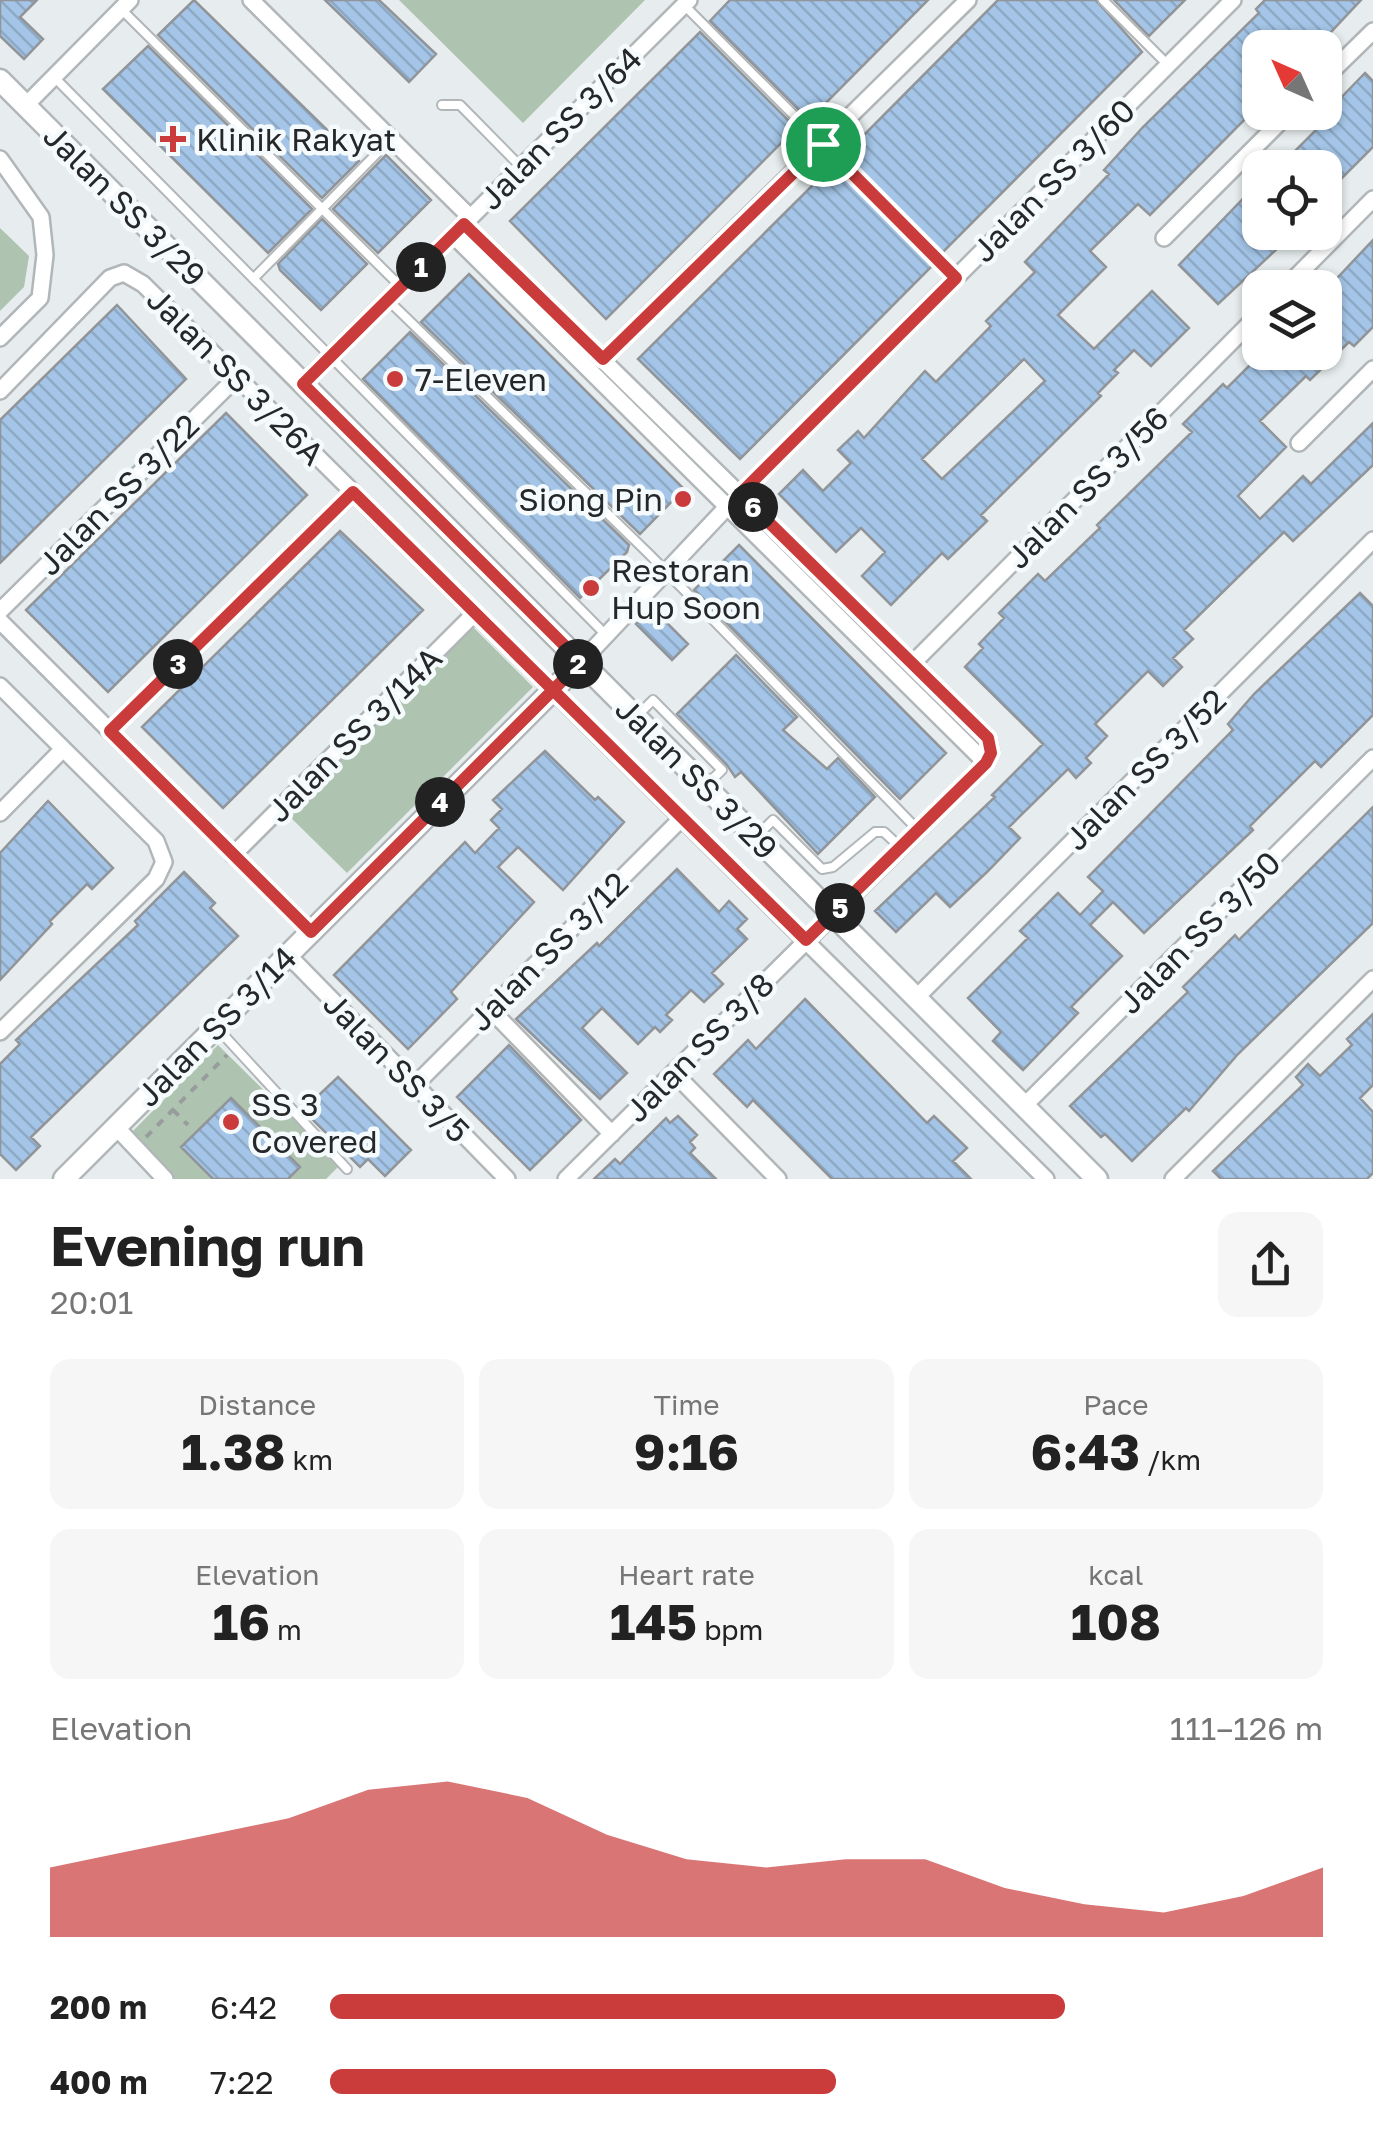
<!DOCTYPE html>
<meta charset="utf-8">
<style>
:root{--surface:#fff;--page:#f6f6f6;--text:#222;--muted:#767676;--accent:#ca3b3b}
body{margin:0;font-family:"Golos Text",sans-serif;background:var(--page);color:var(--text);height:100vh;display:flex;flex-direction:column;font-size:38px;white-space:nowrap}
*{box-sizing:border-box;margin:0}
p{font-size:32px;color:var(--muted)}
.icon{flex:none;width:55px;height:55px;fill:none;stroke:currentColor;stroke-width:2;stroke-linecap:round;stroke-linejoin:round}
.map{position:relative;height:1179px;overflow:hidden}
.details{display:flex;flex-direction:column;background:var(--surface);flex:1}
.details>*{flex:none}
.needle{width:65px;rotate:315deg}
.tools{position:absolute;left:1242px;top:30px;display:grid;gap:20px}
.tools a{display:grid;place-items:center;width:100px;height:100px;border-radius:20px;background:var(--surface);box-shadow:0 2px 8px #0004;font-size:50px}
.pin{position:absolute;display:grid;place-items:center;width:85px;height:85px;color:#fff;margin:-42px;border:5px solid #fff;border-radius:50%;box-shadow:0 2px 10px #0007}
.km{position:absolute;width:50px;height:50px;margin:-25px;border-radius:50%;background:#222;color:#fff;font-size:28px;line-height:50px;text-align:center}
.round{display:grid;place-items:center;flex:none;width:105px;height:105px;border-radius:20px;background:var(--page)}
.head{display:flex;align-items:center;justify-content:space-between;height:170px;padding:0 50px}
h1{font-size:55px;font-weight:700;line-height:75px}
.stats{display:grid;grid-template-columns:repeat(3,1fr);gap:15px;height:170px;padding:10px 50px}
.stats div{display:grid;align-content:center;border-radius:20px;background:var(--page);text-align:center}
.stats b{font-size:50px;font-weight:700}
.stats small{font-size:28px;font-weight:400}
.stats p{font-size:28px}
.chart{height:280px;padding:20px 50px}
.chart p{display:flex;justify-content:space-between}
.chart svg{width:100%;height:180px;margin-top:10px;fill:var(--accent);opacity:.7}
ul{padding:0 50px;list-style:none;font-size:32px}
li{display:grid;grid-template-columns:160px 120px 1fr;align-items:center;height:75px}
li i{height:25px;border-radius:12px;background:var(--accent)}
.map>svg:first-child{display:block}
.green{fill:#aec4b0}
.building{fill:url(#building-back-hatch);stroke:#919498;stroke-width:2.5;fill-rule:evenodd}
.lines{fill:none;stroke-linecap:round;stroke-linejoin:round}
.service-casing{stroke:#b1b6b8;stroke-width:12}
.minor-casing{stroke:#b1b6b8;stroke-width:20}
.tertiary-casing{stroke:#b1b6b8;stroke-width:25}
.path{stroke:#989c9d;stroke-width:4;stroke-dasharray:8 8;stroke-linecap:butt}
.service{stroke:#fff;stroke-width:8}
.minor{stroke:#fff;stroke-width:15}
.tertiary{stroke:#fff;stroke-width:20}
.route-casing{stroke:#fff;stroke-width:20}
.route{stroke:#ca3b3b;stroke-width:12}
.poi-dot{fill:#ca3b3b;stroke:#f5fafc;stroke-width:4}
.labels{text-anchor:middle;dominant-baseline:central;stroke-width:9;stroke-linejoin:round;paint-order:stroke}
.street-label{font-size:32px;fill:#252728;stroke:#f5fafc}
.poi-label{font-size:32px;fill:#252728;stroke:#f5fafc;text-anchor:start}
</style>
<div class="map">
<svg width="1373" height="1179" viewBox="0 0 1373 1179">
<defs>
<pattern id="building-back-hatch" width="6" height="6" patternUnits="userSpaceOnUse" patternTransform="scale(2.5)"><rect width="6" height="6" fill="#a4c5e7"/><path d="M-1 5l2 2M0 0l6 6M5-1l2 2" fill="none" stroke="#8da9c6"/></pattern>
</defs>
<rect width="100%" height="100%" fill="#e7edee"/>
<path class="green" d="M 399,0 L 645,0 L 523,123 Z
M 0,228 L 29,256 L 24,287 L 0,311 Z
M 472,626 L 533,687 L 347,873 L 285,812 Z
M 218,1045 L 340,1165 L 326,1179 L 171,1179 L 128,1136 Z"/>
<path class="building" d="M 0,0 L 37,0 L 20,17 L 43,39 L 24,59 L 0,36 Z
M 194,0 L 359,161 L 322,198 L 158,35 Z
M 325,0 L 379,0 L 436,54 L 409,82 Z
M 730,0 L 928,0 L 809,120 L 710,21 Z
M 998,0 L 1096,0 L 1142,52 L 942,253 L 844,155 Z
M 1114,0 L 1185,0 L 1149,36 Z
M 1265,0 L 1361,0 L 1316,48 L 1260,48 L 1260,104 L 1150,215 L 1138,204 L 1090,251 L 1106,267 L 1058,315 L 1094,349 L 1152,291 L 1189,328 L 1151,366 L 1134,350 L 1114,370 L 1118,373 L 1098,393 L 1101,396 L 981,515 L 987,521 L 948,559 L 942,553 L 891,605 L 862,576 L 885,552 L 861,528 L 836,552 L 779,494 L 803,470 L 823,491 L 851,463 L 838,450 L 858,431 L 864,438 L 925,371 L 936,382 L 991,326 L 986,321 L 1035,272 L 1025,262 L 1109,174 L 1104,170 L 1143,127 L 1259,13 L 1256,9 ZM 1024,359 L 1045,381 L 942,479 L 922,459 Z
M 700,32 L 796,128 L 606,319 L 510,221 Z
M 148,46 L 312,209 L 268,253 L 103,89 Z
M 1365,73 L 1373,81 L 1373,147 L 1325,195 L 1325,168 L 1278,168 L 1334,112 L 1331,108 Z
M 386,155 L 431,200 L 378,253 L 333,209 Z
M 833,165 L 933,265 L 740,459 L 638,359 Z
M 1260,181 L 1260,232 L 1295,232 L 1218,304 L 1179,265 Z
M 322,219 L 367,264 L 321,310 L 280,270 L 278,264 Z
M 1373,240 L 1373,327 L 1354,346 L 1349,342 L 1310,380 L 1306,376 L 1260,421 L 1286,447 L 1238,496 L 1260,519 L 1303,476 L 1311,484 L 1373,423 L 1373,465 L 1293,541 L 1284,532 L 1184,630 L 1193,639 L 1173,658 L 1182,667 L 1163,686 L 1148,671 L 1095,724 L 1107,736 L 1086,758 L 1091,763 L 1076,778 L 1068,769 L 1009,827 L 1020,838 L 988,871 L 950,907 L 936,893 L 896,932 L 875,911 L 995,797 L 992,795 L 1043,744 L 965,667 L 983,648 L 979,644 L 1004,618 L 999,613 L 1038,574 L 1045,581 L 1100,528 L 1097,525 L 1192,432 L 1183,424 L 1223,384 L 1227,388 L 1263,352 L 1325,352 L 1325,291 Z
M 469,274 L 684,489 L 640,534 L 421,322 Z
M 117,305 L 186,379 L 0,563 L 0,420 Z
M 410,332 L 629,545 L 627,552 L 580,598 L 363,379 Z
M 226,413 L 307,495 L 108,692 L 26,610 Z
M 340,531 L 423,610 L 223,808 L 142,727 Z
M 739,545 L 946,753 L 900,799 L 694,590 Z
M 1360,593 L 1373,606 L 1373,715 L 1321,767 L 1315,761 L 1250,826 L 1253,830 L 1144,933 L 1113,902 L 1090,925 L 1122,956 L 1071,1007 L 1078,1013 L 1023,1070 L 993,1041 L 1001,1032 L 968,998 L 1028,938 L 1020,931 L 1058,893 L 1080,915 L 1103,891 L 1088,877 L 1233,730 L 1228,724 L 1254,694 Z
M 652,608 L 688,644 L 672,660 L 636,624 Z
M 736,655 L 797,717 L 783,730 L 827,769 L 838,758 L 875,797 L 818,854 L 741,772 L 735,777 L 727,765 L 677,714 Z
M 545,751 L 595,800 L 598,797 L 624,822 L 563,890 L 518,847 L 498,867 L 534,902 L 451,992 L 457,999 L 408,1049 L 334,975 L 465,842 L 475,853 L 499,828 L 491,820 L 502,809 L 493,800 Z
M 48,801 L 113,868 L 92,889 L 87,884 L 50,921 L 52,924 L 0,980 L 0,853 Z
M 1373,807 L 1373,923 L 1238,1054 L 1189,1111 L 1186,1108 L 1132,1161 L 1105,1134 L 1101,1137 L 1070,1106 L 1188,992 L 1183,987 L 1235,935 L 1239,940 Z
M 677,869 L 719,912 L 729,901 L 747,919 L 737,929 L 747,939 L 712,973 L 723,984 L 704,1002 L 691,990 L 666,1015 L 672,1020 L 660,1032 L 655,1027 L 638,1044 L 602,1008 L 582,1028 L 627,1073 L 600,1099 L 516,1019 L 597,943 L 599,946 Z
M 184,872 L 215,903 L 210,908 L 238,936 L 31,1137 L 40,1146 L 16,1170 L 0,1154 L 0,1064 L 20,1044 L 16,1040 L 138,925 L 135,921 Z
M 805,999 L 927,1123 L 934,1116 L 967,1148 L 953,1161 L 971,1179 L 832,1179 L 753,1100 L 747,1107 L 714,1074 L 748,1040 L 756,1049 Z
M 1373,1014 L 1373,1085 L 1360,1098 L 1373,1112 L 1373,1173 L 1367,1179 L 1221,1179 L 1213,1171 L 1303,1085 L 1296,1077 L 1308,1064 L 1320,1076 L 1352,1045 L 1347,1039 Z
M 509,1045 L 581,1120 L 530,1170 L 457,1097 Z
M 338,1077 L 411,1150 L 385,1176 L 368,1159 L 360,1167 L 303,1110 Z
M 231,1098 L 300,1167 L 288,1179 L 213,1179 L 181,1147 Z
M 678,1116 L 697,1135 L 690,1142 L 695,1148 L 690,1153 L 716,1179 L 594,1179 L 615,1159 L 620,1164 L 666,1118 L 670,1123 Z"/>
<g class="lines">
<defs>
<path id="service" d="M 1103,0 L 1167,64
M 684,5 L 956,278
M 121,9 L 401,287
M 54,77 L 606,635
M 442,105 L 460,105 L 521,167
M 254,278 L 390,140
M 388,300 L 649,554 L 918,830
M 636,717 L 653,700 L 722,770 L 705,786
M 756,837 L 773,820 L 822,869 L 833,867 L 875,832 L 884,832 L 900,847
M 218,1029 L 347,1169"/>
<path id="minor" d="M 251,0 L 470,217
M 1325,78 L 1373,31
M 26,105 L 130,0
M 0,159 L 41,217 L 45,255 L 40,298 L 0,338
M 464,224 L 988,738 L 991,753 L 986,763 L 566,1179
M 453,235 L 986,763
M 1164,238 L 1290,112
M 1285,288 L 1373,199
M 603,359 L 968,0
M 303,384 L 689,0
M 0,391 L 110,278 L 124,273 L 143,284 L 1046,1179
M 1299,443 L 1373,369
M 0,611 L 237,377
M 0,621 L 311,932
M 581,662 L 726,508 L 1233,0
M 914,662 L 1260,313
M 0,686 L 156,841 L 164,862 L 156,879 L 0,1032
M 110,731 L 353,492
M 0,813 L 63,749
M 233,855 L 475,613
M 288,955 L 507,1179
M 916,998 L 1373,540
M 490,1009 L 612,1134
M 674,1073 L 778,1179
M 415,1085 L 682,818
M 1024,1106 L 1373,758
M 116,1127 L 165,1179
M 1173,1179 L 1373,979"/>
<path id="tertiary" d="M 0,80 L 1097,1179
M 64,1179 L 581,662"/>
</defs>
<use href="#service" class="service-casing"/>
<use href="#minor" class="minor-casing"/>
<use href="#tertiary" class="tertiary-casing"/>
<path class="path" d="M 173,1110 L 188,1125
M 146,1137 L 227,1055"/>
<use href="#service" class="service"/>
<use href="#minor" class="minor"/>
<use href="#tertiary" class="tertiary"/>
</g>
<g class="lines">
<defs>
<path id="route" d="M 823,144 L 603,359 L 464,224 L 303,384 L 581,662 L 553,690 L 353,492 L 110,731 L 311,932 L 553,690 L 806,940 L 986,763 L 991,753 L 988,738 L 740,494 L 956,278 L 823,144"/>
</defs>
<use href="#route" class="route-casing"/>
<use href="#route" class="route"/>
</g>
<g class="poi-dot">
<path d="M168 124h10v10h10v10h-10v10h-10v-10h-10v-10h10z"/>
<circle cx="395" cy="379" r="10"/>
<circle cx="683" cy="499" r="10"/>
<circle cx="591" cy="588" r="10"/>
<circle cx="231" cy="1122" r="10"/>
</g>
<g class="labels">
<g class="street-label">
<text transform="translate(560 128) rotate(-45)">Jalan SS 3/64</text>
<text transform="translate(1053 180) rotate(-45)">Jalan SS 3/60</text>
<text transform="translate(125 205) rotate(45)">Jalan SS 3/29</text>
<text transform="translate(236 376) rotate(45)">Jalan SS 3/26A</text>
<text transform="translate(1087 487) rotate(-45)">Jalan SS 3/56</text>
<text transform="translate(118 494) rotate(-45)">Jalan SS 3/22</text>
<text transform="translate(354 734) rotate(-45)">Jalan SS 3/14A</text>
<text transform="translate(1145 769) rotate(-45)">Jalan SS 3/52</text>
<text transform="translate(697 778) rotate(45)">Jalan SS 3/29</text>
<text transform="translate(1199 932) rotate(-45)">Jalan SS 3/50</text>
<text transform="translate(548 951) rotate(-45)">Jalan SS 3/12</text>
<text transform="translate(216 1026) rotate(-45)">Jalan SS 3/14</text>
<text transform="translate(699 1047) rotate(-45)">Jalan SS 3/8</text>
<text transform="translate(397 1067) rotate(46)">Jalan SS 3/5</text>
</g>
<g class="poi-label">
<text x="196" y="139">Klinik Rakyat</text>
<text x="415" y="379">7-Eleven</text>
<text x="663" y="499" text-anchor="end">Siong Pin</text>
<text x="611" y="570">Restoran<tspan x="611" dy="37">Hup Soon</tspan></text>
<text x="251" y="1104">SS 3<tspan x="251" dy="37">Covered</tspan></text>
</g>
</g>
</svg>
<div class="tools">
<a><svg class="needle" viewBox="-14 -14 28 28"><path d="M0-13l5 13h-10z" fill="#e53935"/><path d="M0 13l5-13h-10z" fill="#767676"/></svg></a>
<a><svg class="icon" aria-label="locate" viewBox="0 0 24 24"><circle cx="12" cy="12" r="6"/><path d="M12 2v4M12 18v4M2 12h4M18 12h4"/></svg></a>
<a><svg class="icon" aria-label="layers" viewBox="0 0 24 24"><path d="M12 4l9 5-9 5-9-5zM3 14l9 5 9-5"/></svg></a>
</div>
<div class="pin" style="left:823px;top:144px;background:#1e9e55"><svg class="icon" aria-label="arrive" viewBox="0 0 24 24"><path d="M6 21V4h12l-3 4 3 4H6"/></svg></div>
<b class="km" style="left:421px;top:267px">1</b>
<b class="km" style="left:578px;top:664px">2</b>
<b class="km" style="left:178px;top:664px">3</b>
<b class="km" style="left:440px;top:802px">4</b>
<b class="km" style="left:840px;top:908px">5</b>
<b class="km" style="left:753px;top:507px">6</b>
</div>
<section class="details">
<div class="head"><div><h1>Evening run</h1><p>20:01</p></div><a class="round"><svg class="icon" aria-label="share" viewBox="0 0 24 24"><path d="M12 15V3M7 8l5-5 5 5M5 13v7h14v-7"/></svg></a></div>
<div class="stats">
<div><p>Distance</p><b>1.38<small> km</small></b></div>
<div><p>Time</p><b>9:16</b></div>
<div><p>Pace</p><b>6:43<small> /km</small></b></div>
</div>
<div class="stats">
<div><p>Elevation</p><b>16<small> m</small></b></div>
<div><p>Heart rate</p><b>145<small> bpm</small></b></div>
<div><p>kcal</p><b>108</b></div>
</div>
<div class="chart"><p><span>Elevation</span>111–126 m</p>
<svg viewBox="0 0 160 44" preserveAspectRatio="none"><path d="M0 44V27L10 23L20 19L30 15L40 8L50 6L60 10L70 19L80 25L90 27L100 25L110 25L120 32L130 36L140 38L150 34L160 27V44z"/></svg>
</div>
<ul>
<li><b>200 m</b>6:42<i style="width:74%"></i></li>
<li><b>400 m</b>7:22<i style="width:51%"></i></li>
</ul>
</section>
